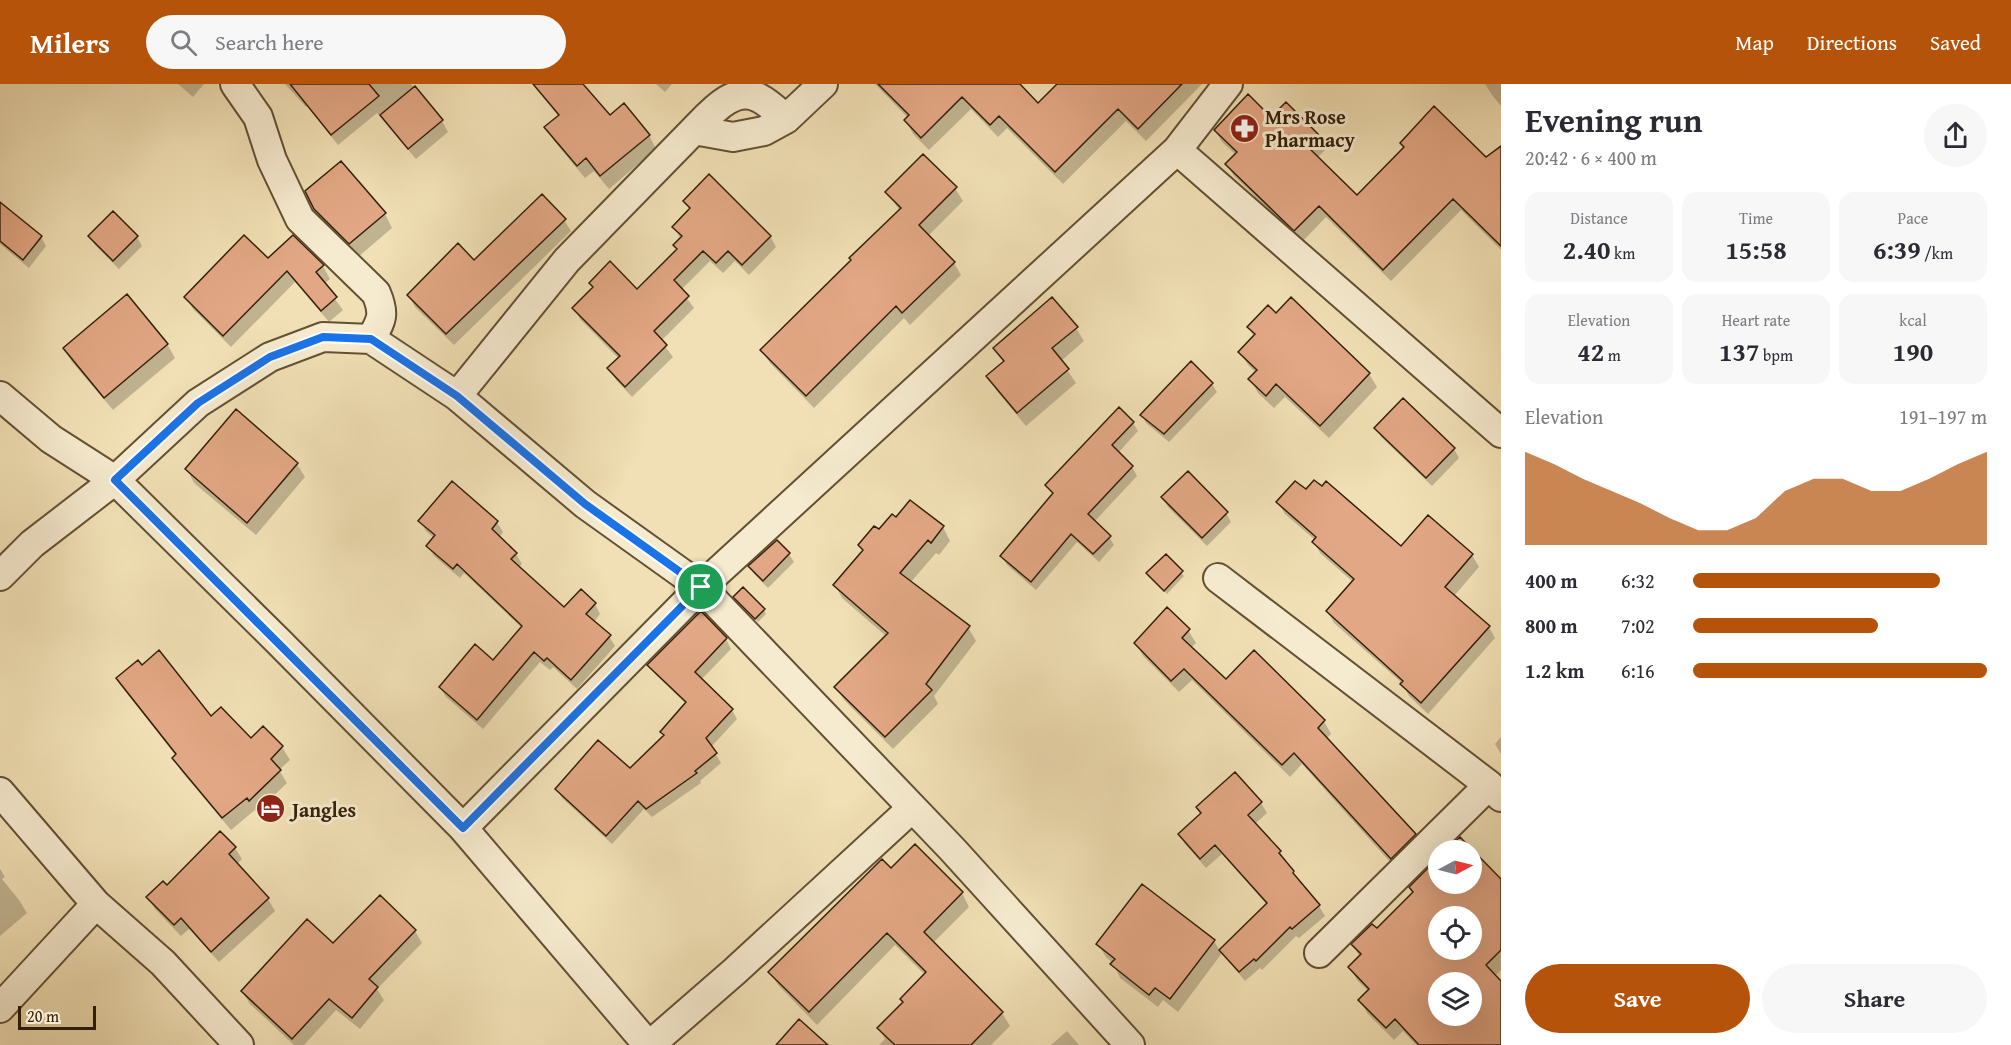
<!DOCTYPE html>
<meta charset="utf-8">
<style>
:root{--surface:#fff;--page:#f7f7f7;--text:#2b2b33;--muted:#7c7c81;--accent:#b45309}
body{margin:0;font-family:"Gentium Book Plus",serif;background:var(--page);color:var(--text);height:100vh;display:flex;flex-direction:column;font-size:22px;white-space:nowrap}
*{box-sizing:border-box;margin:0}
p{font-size:20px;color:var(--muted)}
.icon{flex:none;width:33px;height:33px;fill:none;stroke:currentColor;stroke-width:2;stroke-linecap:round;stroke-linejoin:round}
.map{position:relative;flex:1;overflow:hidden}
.panel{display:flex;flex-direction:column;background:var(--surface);width:510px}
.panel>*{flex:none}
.needle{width:39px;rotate:83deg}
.buttons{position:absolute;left:1428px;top:756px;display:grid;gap:12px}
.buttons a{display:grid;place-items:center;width:54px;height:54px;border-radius:50%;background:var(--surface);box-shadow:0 6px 24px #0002;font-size:30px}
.scale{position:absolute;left:18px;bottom:15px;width:78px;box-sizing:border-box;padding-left:6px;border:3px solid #342008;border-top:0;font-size:16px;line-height:21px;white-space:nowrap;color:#342008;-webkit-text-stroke:4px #f6ebcf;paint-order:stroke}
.pin{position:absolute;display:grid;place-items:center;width:51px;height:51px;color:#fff;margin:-26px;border:3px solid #fff;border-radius:50%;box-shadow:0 2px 6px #0007}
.round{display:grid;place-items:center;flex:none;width:63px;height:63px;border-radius:32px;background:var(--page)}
.head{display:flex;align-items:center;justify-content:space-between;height:102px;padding:0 24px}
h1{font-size:33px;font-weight:700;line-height:45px}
.figures{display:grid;grid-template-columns:repeat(3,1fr);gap:9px;height:102px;padding:6px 24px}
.figures div{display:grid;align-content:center;border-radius:15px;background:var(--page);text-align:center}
.figures b{font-size:26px;font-weight:700}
.figures small{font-size:16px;font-weight:400}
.figures p{font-size:16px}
.chart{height:168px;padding:12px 24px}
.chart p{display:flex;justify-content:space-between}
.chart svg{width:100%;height:108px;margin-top:6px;fill:var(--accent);opacity:.7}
.primary-button{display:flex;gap:12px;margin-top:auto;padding:12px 24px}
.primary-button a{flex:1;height:69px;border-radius:36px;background:var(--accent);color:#fff;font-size:24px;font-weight:700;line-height:69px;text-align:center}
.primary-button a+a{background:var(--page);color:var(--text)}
ul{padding:0 24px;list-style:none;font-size:20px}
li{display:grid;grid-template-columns:96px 72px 1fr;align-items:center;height:45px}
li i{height:15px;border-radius:8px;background:var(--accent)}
header{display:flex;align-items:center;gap:36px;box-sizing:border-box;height:84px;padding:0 30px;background:var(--accent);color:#fff}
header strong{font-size:28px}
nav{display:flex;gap:33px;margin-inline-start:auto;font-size:21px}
.search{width:420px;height:54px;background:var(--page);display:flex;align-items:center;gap:15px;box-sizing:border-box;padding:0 21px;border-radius:33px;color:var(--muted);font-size:22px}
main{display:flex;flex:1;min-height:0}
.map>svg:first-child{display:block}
.shadow{fill:#0003;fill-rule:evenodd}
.building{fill:#e2a784;stroke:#342008;stroke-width:1.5;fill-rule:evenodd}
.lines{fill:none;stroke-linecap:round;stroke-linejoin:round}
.minor-casing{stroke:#635033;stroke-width:32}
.minor{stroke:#f6ebcf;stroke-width:28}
.route-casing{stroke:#fff;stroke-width:12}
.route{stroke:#1a73e8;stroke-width:8}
.labels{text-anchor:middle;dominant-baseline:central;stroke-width:6;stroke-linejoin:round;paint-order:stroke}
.poi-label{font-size:20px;font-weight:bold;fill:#342008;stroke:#f6ebcf;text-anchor:start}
</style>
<header>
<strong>Milers</strong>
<div class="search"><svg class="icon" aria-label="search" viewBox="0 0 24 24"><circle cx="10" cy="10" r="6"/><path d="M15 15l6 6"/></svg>Search here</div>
<nav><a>Map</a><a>Directions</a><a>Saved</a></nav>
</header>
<main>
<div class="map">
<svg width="1501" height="961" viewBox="0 0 1501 961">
<rect width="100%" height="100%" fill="#f1e0b5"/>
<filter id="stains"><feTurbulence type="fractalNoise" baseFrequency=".00333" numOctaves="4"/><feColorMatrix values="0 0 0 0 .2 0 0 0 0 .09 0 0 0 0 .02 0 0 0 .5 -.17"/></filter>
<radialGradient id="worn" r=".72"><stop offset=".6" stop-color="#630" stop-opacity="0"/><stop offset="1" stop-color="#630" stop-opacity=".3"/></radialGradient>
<path class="shadow" d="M 178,0 L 204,0 L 193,13 Z
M 285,0 L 411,0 L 442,37 L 448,48 L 416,75 L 377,29 L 338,61 L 307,22 L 306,23 Z
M 550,0 L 581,0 L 609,34 L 649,51 L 656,65 L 609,105 L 594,87 L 585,94 L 554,57 L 546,43 L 559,33 L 541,8 Z
M 656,0 L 672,0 L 665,8 Z
M 875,0 L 1018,0 L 1038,21 L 1059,0 L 1202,0 L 1146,57 L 1126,37 L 1063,100 L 1007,44 L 998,53 L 971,25 L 929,66 L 913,50 L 906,37 L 908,34 Z
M 1485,0 L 1501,0 L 1501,22 L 1492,11 Z
M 1271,35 L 1319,53 L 1326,65 L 1317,74 L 1357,113 L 1405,64 L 1402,59 L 1486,75 L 1501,64 L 1501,166 L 1461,126 L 1391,197 L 1326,133 L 1302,158 L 1234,92 L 1227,80 L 1236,71 L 1222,58 L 1215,46 Z
M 955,104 L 963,117 L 928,152 L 954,179 L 961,191 L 910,241 L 904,234 L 814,324 L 770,279 L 762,267 L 900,127 L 887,108 Z
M 685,117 L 770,152 L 776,163 L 749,191 L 735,177 L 723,189 L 710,177 L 681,206 L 694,224 L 661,257 L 673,273 L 632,313 L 616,296 L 609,285 L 619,275 L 580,235 L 574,224 L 637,207 L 678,166 L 680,154 L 674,143 L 690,126 Z
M 0,122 L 41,153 L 46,162 L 29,184 L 0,160 Z
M 315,125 L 385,130 L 392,144 L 358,173 L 323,139 Z
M 564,136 L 571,147 L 454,261 L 415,223 L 409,211 Z
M 90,153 L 137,153 L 142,162 L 119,185 L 95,161 Z
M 293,153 L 323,182 L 330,195 L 324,200 L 343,226 L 329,238 L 295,198 L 231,263 L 193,225 L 186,213 L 268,176 Z
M 1291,215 L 1369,290 L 1377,303 L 1329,354 L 1285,313 L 1274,324 L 1258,309 L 1250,295 L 1256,289 L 1248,281 L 1240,268 L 1254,253 L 1249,244 L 1276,231 Z
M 1076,244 L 1084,257 L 1061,277 L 1076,299 L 1026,342 L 996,306 L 988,292 L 1004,279 L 995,264 Z
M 167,260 L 175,274 L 113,326 L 72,278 L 65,265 Z
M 1191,280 L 1212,300 L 1217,308 L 1169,358 L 1146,339 L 1142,331 Z
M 1403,316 L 1454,365 L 1459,374 L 1432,402 L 1381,353 L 1376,344 Z
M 1133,339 L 1138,347 L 1118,369 L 1132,383 L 1137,392 L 1094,438 L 1109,453 L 1114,461 L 1099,478 L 1077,458 L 1036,506 L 1007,481 L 1002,472 L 1052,410 L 1047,401 Z
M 297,380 L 305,393 L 256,451 L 194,399 L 187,385 Z
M 1163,414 L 1226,429 L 1231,438 L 1207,462 L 1168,423 Z
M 1278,418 L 1401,464 L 1428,433 L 1472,471 L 1479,483 L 1454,512 L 1489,543 L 1495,554 L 1428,630 L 1409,612 L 1402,599 L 1334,539 L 1327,527 L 1353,498 L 1320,469 L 1314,458 L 1315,456 L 1285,430 Z
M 896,435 L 943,443 L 950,457 L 939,471 L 936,469 L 910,499 L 968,543 L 976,557 L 934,612 L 938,620 L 893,665 L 844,616 L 836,603 L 886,552 L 842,514 L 835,501 L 863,468 L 859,461 Z
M 420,437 L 497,438 L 503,448 L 499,454 L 516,470 L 522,480 L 518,484 L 565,526 L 595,520 L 600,530 L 594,538 L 609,552 L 615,562 L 577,605 L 553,583 L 550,586 L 540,578 L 483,645 L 446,613 L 440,603 L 493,578 L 522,544 L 464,489 L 460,494 L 434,472 L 428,462 L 435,455 L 426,447 Z
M 789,470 L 794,478 L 768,504 L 755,491 L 750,483 Z
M 1166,472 L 1184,492 L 1167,510 L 1151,493 Z
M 738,517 L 764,526 L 766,530 L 758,538 Z
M 701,529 L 726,555 L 731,565 L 701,596 L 732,626 L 737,635 L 711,663 L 721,679 L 700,697 L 701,699 L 652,733 L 644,725 L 612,760 L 562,714 L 557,705 L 630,686 L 665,653 L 662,649 L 686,620 L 655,590 L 649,581 Z
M 1188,546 L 1196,559 L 1191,564 L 1227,597 L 1254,568 L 1324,637 L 1331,650 L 1326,655 L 1414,751 L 1422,764 L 1398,787 L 1302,680 L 1290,693 L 1192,596 L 1179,608 L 1143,572 L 1136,559 Z
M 141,583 L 211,634 L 251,656 L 263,644 L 282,663 L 290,676 L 279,686 L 287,699 L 257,728 L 255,726 L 231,746 L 181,687 L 174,674 L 176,672 L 125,607 L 118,595 Z
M 1501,653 L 1501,670 L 1495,660 Z
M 1261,719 L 1267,729 L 1255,740 L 1280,768 L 1298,797 L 1319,822 L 1325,832 L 1299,854 L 1296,852 L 1262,886 L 1260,884 L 1245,897 L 1222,869 L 1178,928 L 1163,916 L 1158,923 L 1120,894 L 1113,879 L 1106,873 L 1098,860 L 1214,857 L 1220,867 L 1267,821 L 1222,770 L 1206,784 L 1185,760 L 1180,750 L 1202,730 L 1198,723 Z
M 915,762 L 962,809 L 969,823 L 933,859 L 1002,929 L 1010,942 L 991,961 L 879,961 L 885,955 L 879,944 L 904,919 L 925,891 L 895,861 L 817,941 L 778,901 L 770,888 L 891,786 Z
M 235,764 L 242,775 L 237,780 L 268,815 L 275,827 L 219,878 L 189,845 L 181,852 L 155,825 L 148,813 Z
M 1472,767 L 1501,797 L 1501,886 L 1495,892 L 1501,899 L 1501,961 L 1416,961 L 1403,947 L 1394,956 L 1367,929 L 1360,916 L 1368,907 L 1357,896 L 1350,883 L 1360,873 L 1353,861 L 1377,847 L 1414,809 L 1411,804 L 1438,776 L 1438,800 L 1472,800 ZM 1438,832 L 1472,832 L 1472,866 L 1438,866 ZM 1438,898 L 1472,898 L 1472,932 L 1438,932 Z
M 0,785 L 5,793 L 2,795 L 19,816 L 27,829 L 0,852 Z
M 415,847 L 422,859 L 377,905 L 384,916 L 360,945 L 336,926 L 304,961 L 294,961 L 250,920 L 242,907 L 333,861 Z
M 1067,947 L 1079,961 L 1051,961 Z"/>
<path class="building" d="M 290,0 L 369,0 L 379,12 L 331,51 Z
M 533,0 L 583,0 L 610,31 L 624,19 L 650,51 L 600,92 L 586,74 L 577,82 L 544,43 L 559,31 Z
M 878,0 L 1020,0 L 1038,19 L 1057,0 L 1182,0 L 1138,45 L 1118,25 L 1055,88 L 999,32 L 990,41 L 962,13 L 921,54 L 904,36 L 909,31 Z
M 415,2 L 443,36 L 408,65 L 380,31 Z
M 1248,10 L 1271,33 L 1286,18 L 1320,52 L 1309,64 L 1357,111 L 1404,63 L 1400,59 L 1434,22 L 1486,73 L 1501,62 L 1501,162 L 1453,115 L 1383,186 L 1319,122 L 1294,147 L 1225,80 L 1237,68 L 1214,46 Z
M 923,70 L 957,103 L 919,141 L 955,178 L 902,229 L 896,222 L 806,312 L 760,266 L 851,176 L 849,174 L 901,124 L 885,108 Z
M 341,77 L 386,129 L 349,160 L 314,125 L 305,107 Z
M 709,90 L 771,152 L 742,181 L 728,167 L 716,179 L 703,167 L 674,196 L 689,212 L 654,247 L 667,261 L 625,303 L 607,284 L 620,272 L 572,224 L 593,203 L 589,199 L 610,177 L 637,205 L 677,165 L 673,161 L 682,152 L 672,143 L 690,124 L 683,117 Z
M 542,110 L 566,135 L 446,250 L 407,211 L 458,159 L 474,176 Z
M 0,118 L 42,152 L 23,176 L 0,157 Z
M 113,127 L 138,152 L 113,177 L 88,152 Z
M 244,151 L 268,174 L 293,151 L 324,181 L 316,188 L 337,213 L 321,227 L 287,187 L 223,252 L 184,213 Z
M 127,210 L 168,260 L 104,314 L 63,264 Z
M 1052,213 L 1078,243 L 1052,264 L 1069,285 L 1017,329 L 986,292 L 1004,277 L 993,264 Z
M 1291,213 L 1370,289 L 1320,342 L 1276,300 L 1266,312 L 1248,295 L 1257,286 L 1238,268 L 1255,250 L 1247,243 L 1268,221 L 1276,229 Z
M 1191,277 L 1213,299 L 1164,350 L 1140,331 Z
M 1403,314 L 1455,364 L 1426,394 L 1374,344 Z
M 1119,323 L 1134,338 L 1112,361 L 1133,382 L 1088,430 L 1111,452 L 1093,470 L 1071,450 L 1031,498 L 1000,472 L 1053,409 L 1045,401 Z
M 236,325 L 298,379 L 247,439 L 185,385 Z
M 1188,387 L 1228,428 L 1202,454 L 1161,413 Z
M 1314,396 L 1322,402 L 1326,397 L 1401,462 L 1428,431 L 1473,470 L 1445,503 L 1490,542 L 1421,619 L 1400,600 L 1403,597 L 1326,527 L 1354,495 L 1312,458 L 1316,453 L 1276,418 L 1295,397 L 1306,405 Z
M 452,397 L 498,437 L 492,445 L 517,469 L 511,475 L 564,523 L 581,505 L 596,519 L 586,530 L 611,551 L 571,596 L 547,574 L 544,577 L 534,568 L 477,636 L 439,603 L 475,560 L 493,576 L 522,542 L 457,480 L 453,485 L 426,462 L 435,451 L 418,437 Z
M 910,416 L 944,442 L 931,459 L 928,456 L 900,489 L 970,542 L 926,600 L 932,606 L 885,653 L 834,603 L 888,549 L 833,501 L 863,466 L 858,461 L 874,442 L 879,445 L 892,430 L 896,433 Z
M 777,456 L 790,469 L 763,497 L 748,482 Z
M 1166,470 L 1183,487 L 1164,507 L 1146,489 Z
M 743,503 L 765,525 L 755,535 L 733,513 Z
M 1167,523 L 1190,545 L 1182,554 L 1226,595 L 1254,566 L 1325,636 L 1318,644 L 1416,750 L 1391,775 L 1294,669 L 1282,681 L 1184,585 L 1171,597 L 1134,559 Z
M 701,527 L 727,554 L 695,588 L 733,625 L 706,654 L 717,669 L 695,687 L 697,689 L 646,725 L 638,717 L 606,752 L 555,705 L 598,656 L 630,684 L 664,651 L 660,648 L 686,618 L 647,581 Z
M 159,566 L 211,632 L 221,623 L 251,654 L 263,642 L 283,662 L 271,675 L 281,686 L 249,717 L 247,714 L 222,734 L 172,674 L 176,670 L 116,594 L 138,576 L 142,581 Z
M 1235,688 L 1262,718 L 1248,731 L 1281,767 L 1279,769 L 1294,787 L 1293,789 L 1320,821 L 1292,845 L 1290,843 L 1256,877 L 1254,875 L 1239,888 L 1219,866 L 1267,819 L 1215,761 L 1200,775 L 1178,750 L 1201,729 L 1196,723 Z
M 220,747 L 236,763 L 229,770 L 269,814 L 211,868 L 181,834 L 174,841 L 146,813 L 163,797 L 167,801 Z
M 1460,753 L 1501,795 L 1501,866 L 1486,881 L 1501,897 L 1501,961 L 1419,961 L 1395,935 L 1386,944 L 1358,916 L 1369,905 L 1348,883 L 1361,870 L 1351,860 L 1372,840 L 1377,844 L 1413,808 L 1409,803 L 1438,774 L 1438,800 L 1472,800 L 1472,766 L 1446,766 ZM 1438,832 L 1472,832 L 1472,866 L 1438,866 ZM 1438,898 L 1472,898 L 1472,932 L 1438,932 Z
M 915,760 L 963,808 L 924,848 L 1003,928 L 971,961 L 895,961 L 877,944 L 903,918 L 900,915 L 926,888 L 887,849 L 809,928 L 768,888 L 882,775 L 891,784 Z
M 1142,800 L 1215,856 L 1170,915 L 1155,904 L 1149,911 L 1110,880 L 1115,875 L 1096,860 Z
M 380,811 L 416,846 L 369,895 L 378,903 L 352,934 L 329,915 L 292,955 L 241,907 L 307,835 L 333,859 Z
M 799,935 L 828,961 L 776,961 Z"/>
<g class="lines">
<defs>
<path id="minor" d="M 235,0 L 258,33 L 272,76 L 300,135 L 376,209 C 385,230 382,236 371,255
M 694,46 C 710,30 734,0 759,14 C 769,19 778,28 786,35
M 1177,66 L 1501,349
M 0,312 L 51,355 L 115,396 L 279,558 L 463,744 L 648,961
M 457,312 L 567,176 L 694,46 L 733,53 L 764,47 L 786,35 L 823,0
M 0,492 L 32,460 L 115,396 L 198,319 L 270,273 L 323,253 L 371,255 L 457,312 L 585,420 L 701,503 L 952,765 L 1130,961
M 1218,494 L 1489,701
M 0,708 L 96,820 L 163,879 L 239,961
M 463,744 L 701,503 L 1177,66 L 1228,0
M 1319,869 L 1489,701 L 1501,713
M 0,924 L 96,820
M 650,961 L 735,887 L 911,725"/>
</defs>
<use href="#minor" class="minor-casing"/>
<use href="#minor" class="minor"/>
</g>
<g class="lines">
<defs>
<path id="route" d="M 323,253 L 371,255 L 457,312 L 585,420 L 701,503 L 463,744 L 115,396 L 198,319 L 270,273 Z"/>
</defs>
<use href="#route" class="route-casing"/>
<use href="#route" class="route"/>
</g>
<defs>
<symbol id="pharmacy-disc" viewBox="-11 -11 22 22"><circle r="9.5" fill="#8f2418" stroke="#f6ebcf"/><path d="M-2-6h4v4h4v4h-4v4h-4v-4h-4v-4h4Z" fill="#fff"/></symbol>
<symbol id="hotel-disc" viewBox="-11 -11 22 22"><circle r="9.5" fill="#8f2418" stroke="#f6ebcf"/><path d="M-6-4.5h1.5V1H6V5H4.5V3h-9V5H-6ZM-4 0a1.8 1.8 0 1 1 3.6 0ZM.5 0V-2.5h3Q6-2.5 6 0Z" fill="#fff"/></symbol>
</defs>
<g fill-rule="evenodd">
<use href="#pharmacy-disc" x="1228" y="28" width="33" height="33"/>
<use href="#hotel-disc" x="254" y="708" width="33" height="33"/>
</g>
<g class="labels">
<g class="poi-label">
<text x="1265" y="32">Mrs Rose<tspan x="1265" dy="23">Pharmacy</tspan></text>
<text x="292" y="725">Jangles</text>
</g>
</g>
<rect width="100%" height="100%" filter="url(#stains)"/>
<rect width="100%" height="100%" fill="url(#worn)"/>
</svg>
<div class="buttons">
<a><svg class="needle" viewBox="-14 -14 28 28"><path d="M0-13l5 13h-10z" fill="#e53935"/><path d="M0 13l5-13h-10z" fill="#7c7c81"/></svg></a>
<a><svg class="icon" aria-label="locate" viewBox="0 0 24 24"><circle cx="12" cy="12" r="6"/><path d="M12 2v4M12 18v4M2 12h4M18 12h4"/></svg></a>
<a><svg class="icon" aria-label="layers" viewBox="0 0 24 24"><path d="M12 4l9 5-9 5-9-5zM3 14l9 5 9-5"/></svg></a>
</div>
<div class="scale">20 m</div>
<div class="pin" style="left:701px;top:503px;background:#1e9e55"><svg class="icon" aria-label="arrive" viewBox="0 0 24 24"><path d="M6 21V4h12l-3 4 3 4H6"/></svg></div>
</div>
<section class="panel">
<div class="head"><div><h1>Evening run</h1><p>20:42 · 6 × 400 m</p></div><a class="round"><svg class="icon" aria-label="share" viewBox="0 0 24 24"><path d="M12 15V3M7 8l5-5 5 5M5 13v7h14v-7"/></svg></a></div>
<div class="figures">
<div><p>Distance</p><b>2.40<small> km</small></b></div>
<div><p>Time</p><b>15:58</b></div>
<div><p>Pace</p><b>6:39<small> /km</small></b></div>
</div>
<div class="figures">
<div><p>Elevation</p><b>42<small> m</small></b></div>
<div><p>Heart rate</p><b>137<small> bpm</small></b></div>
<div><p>kcal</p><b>190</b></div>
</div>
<div class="chart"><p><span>Elevation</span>191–197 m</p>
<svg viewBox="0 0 160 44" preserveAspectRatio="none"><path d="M0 44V6L10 11L20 17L30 22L40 27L50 33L60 38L70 38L80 33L90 22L100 17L110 17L120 22L130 22L140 17L150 11L160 6V44z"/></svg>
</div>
<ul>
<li><b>400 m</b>6:32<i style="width:84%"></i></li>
<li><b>800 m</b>7:02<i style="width:63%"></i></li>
<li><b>1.2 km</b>6:16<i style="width:100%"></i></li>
</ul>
<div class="primary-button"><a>Save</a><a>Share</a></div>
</section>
</main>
